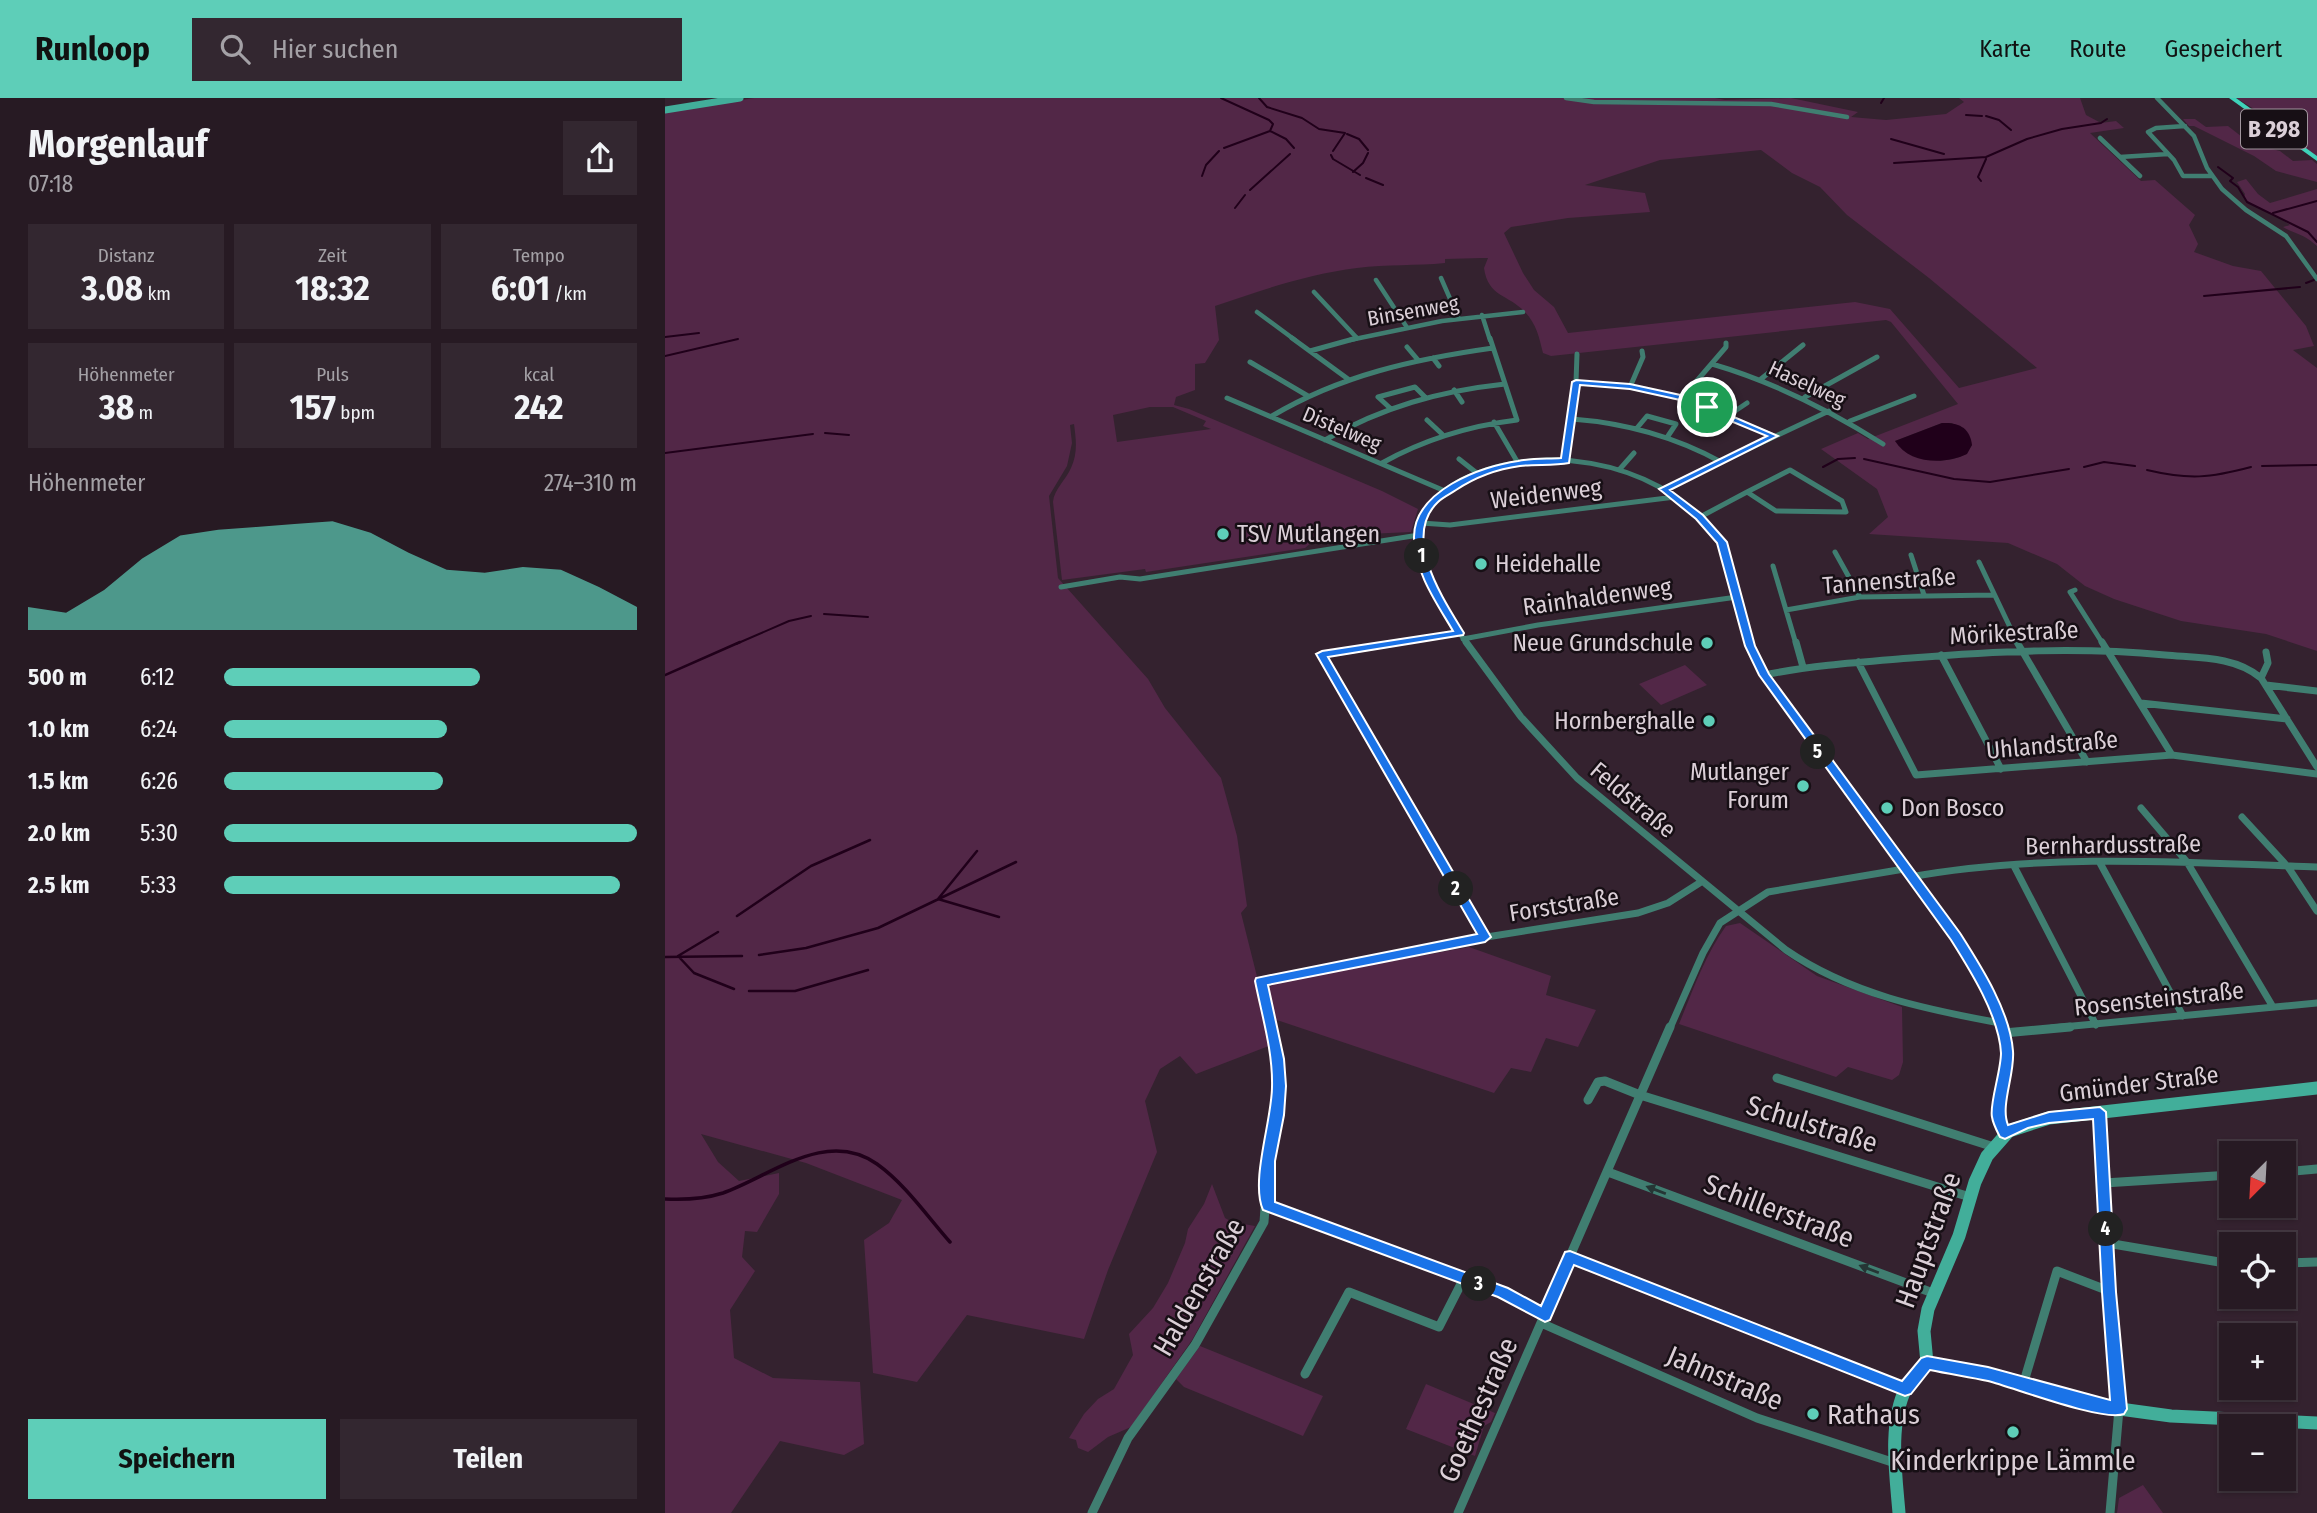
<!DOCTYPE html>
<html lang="de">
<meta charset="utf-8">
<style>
:root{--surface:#271a23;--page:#332730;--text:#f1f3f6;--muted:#a4a1a6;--line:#433841;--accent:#5eceb8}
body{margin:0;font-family:"Fira Sans Condensed",sans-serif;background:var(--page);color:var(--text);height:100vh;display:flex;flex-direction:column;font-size:26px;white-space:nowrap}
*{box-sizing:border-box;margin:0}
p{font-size:23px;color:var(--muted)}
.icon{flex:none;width:38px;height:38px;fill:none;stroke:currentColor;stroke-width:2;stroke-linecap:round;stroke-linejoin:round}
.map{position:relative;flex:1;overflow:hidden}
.panel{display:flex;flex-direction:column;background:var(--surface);width:665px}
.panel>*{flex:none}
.needle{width:46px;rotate:204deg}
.tools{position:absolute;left:1554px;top:1043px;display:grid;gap:14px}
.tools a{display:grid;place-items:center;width:77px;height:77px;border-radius:0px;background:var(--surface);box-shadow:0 2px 5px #0004,0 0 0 2px var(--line);font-size:35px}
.pin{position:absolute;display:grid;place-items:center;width:60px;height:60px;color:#fff;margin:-30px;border:4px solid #fff;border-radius:50%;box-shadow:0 2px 7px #0007}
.km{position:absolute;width:35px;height:35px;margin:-18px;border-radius:50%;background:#222;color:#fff;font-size:19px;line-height:35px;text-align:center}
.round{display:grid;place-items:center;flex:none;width:74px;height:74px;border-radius:0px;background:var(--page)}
.head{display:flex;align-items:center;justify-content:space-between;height:119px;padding:0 28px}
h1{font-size:38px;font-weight:700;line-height:52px}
.metrics{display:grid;grid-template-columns:repeat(3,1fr);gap:10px;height:119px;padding:7px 28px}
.metrics div{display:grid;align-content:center;border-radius:0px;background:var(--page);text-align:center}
.metrics b{font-size:35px;font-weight:700}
.metrics small{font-size:19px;font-weight:400}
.metrics p{font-size:19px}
.chart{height:196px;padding:14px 28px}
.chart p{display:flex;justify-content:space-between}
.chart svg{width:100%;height:126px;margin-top:7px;fill:var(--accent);opacity:.7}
.cta{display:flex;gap:14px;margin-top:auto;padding:14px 28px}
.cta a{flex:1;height:80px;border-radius:0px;background:var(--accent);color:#111;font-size:28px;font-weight:700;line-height:80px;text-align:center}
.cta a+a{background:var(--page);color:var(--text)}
ul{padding:0 28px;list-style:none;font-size:23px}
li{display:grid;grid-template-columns:112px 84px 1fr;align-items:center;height:52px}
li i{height:18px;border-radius:9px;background:var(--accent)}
header{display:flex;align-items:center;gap:42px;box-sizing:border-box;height:98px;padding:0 35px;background:var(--accent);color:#111}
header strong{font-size:33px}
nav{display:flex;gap:38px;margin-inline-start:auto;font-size:24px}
.search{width:490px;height:63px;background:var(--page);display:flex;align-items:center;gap:18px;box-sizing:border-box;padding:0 24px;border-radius:0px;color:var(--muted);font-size:26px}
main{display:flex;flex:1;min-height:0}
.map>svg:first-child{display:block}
.green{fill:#522747;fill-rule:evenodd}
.water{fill:#20001a}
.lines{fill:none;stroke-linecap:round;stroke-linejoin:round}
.stream-far2{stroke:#20001a;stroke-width:2}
.stream-far1{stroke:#20001a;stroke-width:2.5}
.stream{stroke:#20001a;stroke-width:3.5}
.street-far3{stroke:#407e71;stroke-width:4.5}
.street-far2{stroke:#407e71;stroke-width:5}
.street-far1{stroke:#407e71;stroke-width:7}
.street{stroke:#407e71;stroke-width:9}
.secondary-far1{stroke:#42ae9a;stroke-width:7}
.secondary{stroke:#42ae9a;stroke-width:13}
.primary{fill:#3ed3b9;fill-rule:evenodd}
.oneway{fill:#253635}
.route{fill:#1a73e8;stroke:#fff;stroke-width:2;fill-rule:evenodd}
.poi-dot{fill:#5eceb8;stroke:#170f15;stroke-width:2.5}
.labels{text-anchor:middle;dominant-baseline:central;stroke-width:5;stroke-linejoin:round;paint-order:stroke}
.far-street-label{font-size:21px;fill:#dbcfd7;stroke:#170f15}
.shield{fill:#170f15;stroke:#a0959d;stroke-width:2}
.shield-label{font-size:23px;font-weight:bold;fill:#dbcfd7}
.street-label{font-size:24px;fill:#dbcfd7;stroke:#170f15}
.poi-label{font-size:24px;fill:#dbcfd7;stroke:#170f15;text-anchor:start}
.near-street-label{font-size:28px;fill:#dbcfd7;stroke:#170f15}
.near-poi-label{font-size:28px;fill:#dbcfd7;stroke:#170f15;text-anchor:start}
</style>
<header>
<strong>Runloop</strong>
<div class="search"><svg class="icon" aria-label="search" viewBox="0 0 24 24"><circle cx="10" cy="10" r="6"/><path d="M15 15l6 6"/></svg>Hier suchen</div>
<nav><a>Karte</a><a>Route</a><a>Gespeichert</a></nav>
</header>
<main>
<section class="panel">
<div class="head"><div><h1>Morgenlauf</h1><p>07:18</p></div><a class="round"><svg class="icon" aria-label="share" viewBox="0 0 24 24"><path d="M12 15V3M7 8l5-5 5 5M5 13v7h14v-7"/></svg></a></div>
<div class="metrics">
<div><p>Distanz</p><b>3.08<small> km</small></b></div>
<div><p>Zeit</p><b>18:32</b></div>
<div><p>Tempo</p><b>6:01<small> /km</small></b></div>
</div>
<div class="metrics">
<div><p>Höhenmeter</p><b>38<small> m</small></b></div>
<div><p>Puls</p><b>157<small> bpm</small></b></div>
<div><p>kcal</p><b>242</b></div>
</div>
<div class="chart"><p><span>Höhenmeter</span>274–310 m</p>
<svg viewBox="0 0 160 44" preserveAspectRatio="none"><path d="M0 44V36L10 38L20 30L30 19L40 11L50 9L60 8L70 7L80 6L90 10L100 17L110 23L120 24L130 22L140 23L150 29L160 36V44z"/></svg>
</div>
<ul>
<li><b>500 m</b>6:12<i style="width:62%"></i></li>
<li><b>1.0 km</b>6:24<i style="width:54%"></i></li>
<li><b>1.5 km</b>6:26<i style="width:53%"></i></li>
<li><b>2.0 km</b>5:30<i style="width:100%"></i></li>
<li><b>2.5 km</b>5:33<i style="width:96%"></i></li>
</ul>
<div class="cta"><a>Speichern</a><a>Teilen</a></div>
</section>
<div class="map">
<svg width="1652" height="1415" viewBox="0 0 1652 1415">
<rect width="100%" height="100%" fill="#34222f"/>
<path class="green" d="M 89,0 L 1050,0 L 1060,2 L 1126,0 L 1193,14 L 1186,19 L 1221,22 L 1281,16 L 1299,4 L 1294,0 L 1415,0 L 1421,17 L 1436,25 L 1451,23 L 1459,30 L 1425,35 L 1476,83 L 1490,82 L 1530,117 L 1524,127 L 1533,146 L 1529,154 L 1568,168 L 1596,173 L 1641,228 L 1649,248 L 1628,252 L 1652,270 L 1652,553 L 1601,536 L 1516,523 L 1449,501 L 1420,488 L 1392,466 L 1343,445 L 1204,436 L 1223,419 L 1212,391 L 1156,351 L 1193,335 L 1203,341 L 1293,306 L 1226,224 L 1221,222 L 886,258 L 878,255 C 874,239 872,227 860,214 C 843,196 823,199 819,170 L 823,160 L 817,160 L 780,161 L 780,165 C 751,168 722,166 692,170 C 643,176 597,192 550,208 L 554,242 L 540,265 L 530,266 L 530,292 L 511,299 L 509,307 L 524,311 L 717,393 L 753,411 L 746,434 L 702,436 L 647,444 L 640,450 L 481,474 L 480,471 L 397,482 L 388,404 C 389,391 401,382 406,370 C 413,355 411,341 409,326 L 405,327 L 407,345 L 402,368 L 384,398 L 393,480 L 483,581 L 500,610 L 556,680 L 572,738 L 582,808 L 576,815 L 609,946 L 531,976 L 515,958 L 495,971 L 480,1003 L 492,1054 L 443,1172 L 419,1241 L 302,1217 L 252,1284 L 208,1275 L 199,1142 L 224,1125 L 237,1102 L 141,1065 L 36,1036 L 53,1064 L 74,1083 L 114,1075 L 114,1096 L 92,1134 L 80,1133 L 77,1159 L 90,1173 L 65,1212 L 69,1260 L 108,1280 L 195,1284 L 199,1346 L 179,1357 L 115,1343 L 66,1415 L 0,1415 L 0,14 ZM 1096,52 L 1127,75 L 1155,89 L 1182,117 L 1264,180 L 1372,270 L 1294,290 L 1225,211 L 1190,204 L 903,235 L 889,209 L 869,192 L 858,175 L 839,135 L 846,129 L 903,120 L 985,114 L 980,95 L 920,87 L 995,62 ZM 485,309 L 508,309 L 541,323 L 538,328 L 546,331 L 452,344 L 448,317 ZM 1277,325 L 1287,325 L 1307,347 L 1301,356 C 1272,370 1255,359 1230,343 Z
M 1571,0 L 1652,0 L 1652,60 L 1603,24 L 1607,22 Z
M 1518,21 L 1530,21 L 1541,29 L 1563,28 L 1586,46 L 1615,53 L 1628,63 L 1647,62 L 1652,66 L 1652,84 L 1611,73 L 1589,58 L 1529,28 L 1524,28 Z
M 1581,81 L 1593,96 L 1605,105 L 1652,91 L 1652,148 C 1638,135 1632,137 1618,129 L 1625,127 C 1610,116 1592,112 1579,100 L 1580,96 L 1572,84 Z
M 1020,567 L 1042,587 L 996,607 L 974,586 Z
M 1075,825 L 1152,878 L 1237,909 L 1238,964 L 1234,977 L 1227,982 L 1183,969 L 1171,979 L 1014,926 C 1028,892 1040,857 1061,828 Z
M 804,849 L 886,878 L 881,897 L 931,912 L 913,949 L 881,940 L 866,974 L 846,970 L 829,995 L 606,920 L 600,896 L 609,884 Z
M 547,1086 L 560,1120 L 567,1124 L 590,1128 L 527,1242 L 466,1329 L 443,1339 L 423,1354 L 413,1350 L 411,1342 L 404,1340 L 419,1316 L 433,1301 L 449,1291 L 468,1257 L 464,1236 L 488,1210 L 503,1185 L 520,1145 L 523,1131 L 539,1106 Z
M 535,1248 L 658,1298 L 638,1338 L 519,1289 L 511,1281 Z
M 761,1286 L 830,1315 L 826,1324 L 819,1328 L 810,1358 L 741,1331 Z
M 1478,1387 L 1498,1415 L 1452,1415 L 1454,1400 Z"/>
<path class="water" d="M 1277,325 C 1294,324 1305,330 1307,347 L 1302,356 C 1279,367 1244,366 1230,343 Z"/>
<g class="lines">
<path class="stream-far2" d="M 556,0 L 604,22 L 608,26 L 605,33 L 621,41 L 629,50
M 594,0 L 602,9 L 637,20 L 654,31 L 680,35 L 668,53
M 1216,5 L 1219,0
M 1301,17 L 1317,18
M 1321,18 L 1334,22 L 1346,32
M 682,36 L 694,41 L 703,52
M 1226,41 L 1279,56
M 559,50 L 605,33
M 666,57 L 668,61 L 695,77
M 1229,65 L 1321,59 L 1362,41 L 1397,31 L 1436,25 L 1442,21
M 1553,69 L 1568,80 L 1565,83 L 1573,89 L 1582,104 L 1643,134 L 1652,144
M 688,74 L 698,65 L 703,55
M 537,78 L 541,67 L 554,53
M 701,80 L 718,87
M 1316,83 L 1313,79 L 1321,61
M 585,92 L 625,56
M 570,110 L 580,97
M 1608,115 L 1652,103
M 1641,185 L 1649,182
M 1539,198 L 1635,189
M 0,239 L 34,235
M 0,258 L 73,241
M 160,335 L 184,337
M 0,355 L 148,336
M 1199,361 L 1289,381 L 1325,384 L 1404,371
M 1597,368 L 1652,367
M 1158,369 L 1173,361 L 1190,360
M 1419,369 L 1439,364 L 1470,368
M 1482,372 C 1524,382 1545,380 1586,369
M 159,516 L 203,519
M 71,546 L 124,523 L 146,518"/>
<path class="stream-far1" d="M 0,577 L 75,544
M 312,753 L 273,801 L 334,819
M 72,818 L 146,768 L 205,742
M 53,834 L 13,858 L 29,875 L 69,891
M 94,857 L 141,850 L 213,830 L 351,764
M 0,859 L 77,858
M 84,893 L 130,893 L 203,872"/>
<path class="stream" d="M 0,1101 C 20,1102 39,1101 58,1095 C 106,1078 161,1030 212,1066 C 240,1086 262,1118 285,1144"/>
<path class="street-far3" d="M 901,0 L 929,4 L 1106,6 L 1182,19
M 1492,0 L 1529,38 L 1542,70 L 1557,91 L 1581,112 L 1621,138 L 1652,181
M 1520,28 L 1491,30 L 1483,34 L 1509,62 L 1518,78 L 1547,78
M 1435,40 L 1475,78
M 1455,59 L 1503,56
M 776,180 L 793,219
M 711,182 L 741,228
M 649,194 L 691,239
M 592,214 L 630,242
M 817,217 L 825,242
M 685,242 L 777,223 L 858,214"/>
<path class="street-far2" d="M 627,240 L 683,281
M 742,249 L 753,262
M 645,253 L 692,240
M 768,260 L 774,268
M 585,264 L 643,298
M 1047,266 C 1109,284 1164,312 1218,346
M 1096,281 L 1138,247
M 911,284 L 965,289 L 1017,300 L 1109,338
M 965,289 L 978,259 L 977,253
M 789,292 L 797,304
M 1140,299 L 1212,259
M 562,300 L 780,393
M 1017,300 L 1061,249 L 1061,245
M 725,310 L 713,299 L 750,289 L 760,299
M 1064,317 L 1082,305
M 607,318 C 676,277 750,261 828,250
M 907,321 C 960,325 1009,338 1056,364
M 762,322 L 777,336
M 1185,323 L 1249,298
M 829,324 L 853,365
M 972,330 L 982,318 L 1011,326 L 1003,338
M 660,342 C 717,309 775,293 840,286
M 794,361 L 813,376
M 900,363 L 911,284 L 912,256
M 717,365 C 760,341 803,328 852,322 L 825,240
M 954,372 L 969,355
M 1125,372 L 1177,403 L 1181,414 L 1111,413 L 1082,394 Z
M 998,391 L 1164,313
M 1035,419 L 1082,394
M 756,425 L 785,427 L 1010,399
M 1170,454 L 1195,499
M 1246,457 L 1259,497
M 1314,464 L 1353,546
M 1108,468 L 1131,546
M 396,489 L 455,479 L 475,481 L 754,437
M 1410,492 L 1405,494 L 1438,546
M 1121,512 L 1195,499 L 1329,497
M 798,541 L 873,527 L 1072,499
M 725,546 L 794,535
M 802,546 C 781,514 754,475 754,435 C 754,415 770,398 786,388 C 866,340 992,360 1049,435 C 1070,461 1076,513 1084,546"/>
<path class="street-far1" d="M 736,544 L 657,557 L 820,839
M 801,544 L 856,619 L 912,680 L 1121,852 C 1185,896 1259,911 1335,925
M 1084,544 L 1099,577 L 1290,838 L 1314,877 L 1335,925
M 1131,544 L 1138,569
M 1352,544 L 1422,664
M 1437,544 L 1507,657
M 1601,554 L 1603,565 L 1596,580 L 1652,669
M 1276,557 L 1336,671
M 1193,564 L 1251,677 L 1507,657 L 1652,676
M 1099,577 C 1148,567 1197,564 1246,560 C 1333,553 1414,549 1500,557 C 1533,560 1570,558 1596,580
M 1601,587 L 1652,593
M 1476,605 L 1622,621
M 1476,710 L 1522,764 L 1608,909
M 1577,719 L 1623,769 L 1652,813
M 1435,765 L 1518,918
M 1349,768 L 1431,927
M 1245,779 C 1375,755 1520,764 1652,769
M 1335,925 L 1337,930
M 607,930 L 596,883 L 809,841 L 973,815 L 1003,805 L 1036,784
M 1005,930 L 1038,855 L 1055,825 L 1103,794 L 1239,771
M 1387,930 L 1652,905"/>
<path class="street" d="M 1336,929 L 1342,955 L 1340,985 L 1332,1018 L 1340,1035
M 1339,935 L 1405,929
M 1112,980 L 1329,1049
M 923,1002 L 933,984 L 940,983 L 975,997 L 1305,1099
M 1435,1014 L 1444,1193 L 1454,1311 L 1445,1415
M 943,1074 L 1268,1195
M 1619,1074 L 1652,1071
M 1439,1085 L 1566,1077
M 603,1107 L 838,1194 L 880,1218
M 1442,1145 L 1566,1166
M 905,1159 L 1240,1291
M 1619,1165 L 1652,1164
M 876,1225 L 1092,1320 L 1230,1365
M 640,1276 L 684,1194 L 774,1229 L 799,1180
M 1358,1287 L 1392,1173 L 1444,1193
M 427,1415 L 463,1340 L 530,1247 L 599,1124 L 604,1055 L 614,990 L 606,929
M 793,1415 L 1005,929"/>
<path class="secondary-far1" d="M 0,12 L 75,0"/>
<path class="secondary" d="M 1262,1265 L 1323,1276 L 1433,1308 L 1506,1318 L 1652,1325
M 1234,1415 C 1231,1377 1223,1326 1241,1290 C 1246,1281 1255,1273 1262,1265 L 1259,1233 L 1263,1211 L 1294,1138 L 1310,1084 L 1322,1058 L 1344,1033 L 1384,1020 L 1652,990"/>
<path class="primary" d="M 1564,0 L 1571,0 L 1652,58 L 1652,63 Z"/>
</g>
<defs><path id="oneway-solid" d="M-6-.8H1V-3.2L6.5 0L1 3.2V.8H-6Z" transform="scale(1.75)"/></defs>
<g class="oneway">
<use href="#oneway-solid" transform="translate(991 1092) rotate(-159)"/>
<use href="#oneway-solid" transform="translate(1204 1171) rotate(-159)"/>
</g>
<path class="route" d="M 911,282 L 965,286 L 1020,298 L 1113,338 L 1005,392 L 1038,417 L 1062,444 L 1090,548 L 1104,576 L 1295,835 C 1316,868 1345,913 1348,953 C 1350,976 1335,1008 1343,1027 L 1384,1014 L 1435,1009 L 1441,1014 L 1451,1194 L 1462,1311 L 1459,1316 C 1438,1324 1350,1290 1323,1283 C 1304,1279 1284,1276 1265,1272 L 1246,1296 L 1240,1298 L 909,1167 L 885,1222 L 880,1224 L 833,1199 L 598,1112 C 585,1083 607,1022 607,989 C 608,954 597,918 590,883 L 591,880 L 812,836 L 651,556 L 657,553 L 788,533 C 771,504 750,475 749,440 C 748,393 816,368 853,363 C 867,360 882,361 896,360 L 907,284 ZM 915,287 L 965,291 L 1015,302 L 1102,338 L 994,391 L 1031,421 L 1052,445 L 1080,548 L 1094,577 L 1286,842 C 1305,872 1334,918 1336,955 C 1336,973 1324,1007 1327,1019 C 1328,1026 1332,1033 1335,1039 L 1340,1041 L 1363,1030 L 1384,1025 L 1428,1021 L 1437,1194 L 1445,1302 L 1323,1269 L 1262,1258 L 1256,1260 L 1237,1283 L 905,1153 L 900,1154 L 876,1208 L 843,1190 L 610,1104 L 610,1063 L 619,1017 L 621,988 L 619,961 L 603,887 L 820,844 L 826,839 L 663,559 L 798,537 L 799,535 C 779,502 736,439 773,404 C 778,399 785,396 791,392 C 809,380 833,371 855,368 C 871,366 888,368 904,365 Z"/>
<g class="poi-dot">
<circle cx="558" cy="436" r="7"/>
<circle cx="816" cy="466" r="7"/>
<circle cx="1042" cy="545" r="7"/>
<circle cx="1044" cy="623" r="7"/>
<circle cx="1138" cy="688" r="7"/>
<circle cx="1222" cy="710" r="7"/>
<circle cx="1148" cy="1316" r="7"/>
<circle cx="1348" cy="1334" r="7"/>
</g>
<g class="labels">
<g class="far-street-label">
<text transform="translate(748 213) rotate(-10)">Binsenweg</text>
<text transform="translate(1142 286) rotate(25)">Haselweg</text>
<text transform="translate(677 331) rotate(23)">Distelweg</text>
</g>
<rect class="shield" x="1576" y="11.5" width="66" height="39" rx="5"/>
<g class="shield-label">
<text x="1609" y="31">B 298</text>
</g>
<g class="street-label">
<text transform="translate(881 396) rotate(-7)">Weidenweg</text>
<text transform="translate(1224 483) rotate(-4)">Tannenstraße</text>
<text transform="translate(932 499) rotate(-8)">Rainhaldenweg</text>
<text transform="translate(1349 535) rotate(-3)">Mörikestraße</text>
<text transform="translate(1387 647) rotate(-5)">Uhlandstraße</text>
<text transform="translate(968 702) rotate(40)">Feldstraße</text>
<text transform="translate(1448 747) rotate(-1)">Bernhardusstraße</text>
<text transform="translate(899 807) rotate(-9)">Forststraße</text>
<text transform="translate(1494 901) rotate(-6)">Rosensteinstraße</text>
<text transform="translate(1474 986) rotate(-7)">Gmünder Straße</text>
</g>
<g class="poi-label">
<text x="572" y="436">TSV Mutlangen</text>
<text x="830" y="466">Heidehalle</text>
<text x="1028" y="545" text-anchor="end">Neue Grundschule</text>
<text x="1030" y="623" text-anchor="end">Hornberghalle</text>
<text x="1124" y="674" text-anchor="end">Mutlanger<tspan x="1124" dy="28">Forum</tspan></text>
<text x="1236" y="710">Don Bosco</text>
</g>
<g class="near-street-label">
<text transform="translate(1147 1026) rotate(17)">Schulstraße</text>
<text transform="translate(1114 1113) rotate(21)">Schillerstraße</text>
<text transform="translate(1263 1142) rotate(-70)">Hauptstraße</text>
<text transform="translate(534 1189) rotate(-60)">Haldenstraße</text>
<text transform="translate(1060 1280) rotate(23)">Jahnstraße</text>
<text transform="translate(813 1312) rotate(-66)">Goethestraße</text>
</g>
<g class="near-poi-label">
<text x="1162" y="1316">Rathaus</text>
<text x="1348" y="1362" text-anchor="middle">Kinderkrippe Lämmle</text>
</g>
</g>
</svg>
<div class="tools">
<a><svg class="needle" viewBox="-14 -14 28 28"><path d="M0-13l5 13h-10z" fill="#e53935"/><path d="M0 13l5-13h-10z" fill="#a4a1a6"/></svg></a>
<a><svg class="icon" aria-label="locate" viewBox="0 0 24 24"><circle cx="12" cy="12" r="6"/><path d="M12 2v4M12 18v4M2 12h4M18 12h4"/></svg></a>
<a>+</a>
<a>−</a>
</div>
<div class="pin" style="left:1042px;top:309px;background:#1e9e55"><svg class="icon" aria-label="arrive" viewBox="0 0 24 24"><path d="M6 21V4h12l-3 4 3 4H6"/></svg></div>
<b class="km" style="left:757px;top:458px">1</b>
<b class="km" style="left:791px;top:791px">2</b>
<b class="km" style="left:814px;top:1186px">3</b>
<b class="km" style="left:1441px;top:1131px">4</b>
<b class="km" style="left:1153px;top:654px">5</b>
</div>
</main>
